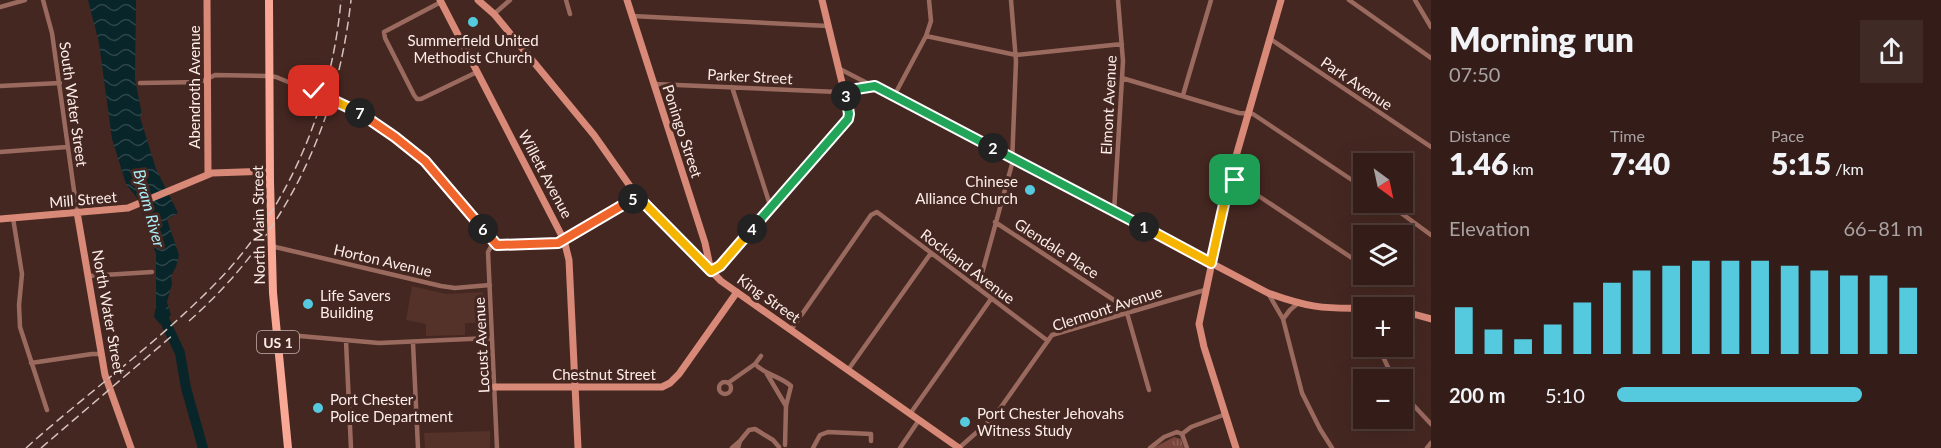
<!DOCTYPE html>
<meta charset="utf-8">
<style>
:root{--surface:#341d19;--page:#3f2a26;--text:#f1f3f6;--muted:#a9a2a2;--line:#4e3b38;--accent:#55cade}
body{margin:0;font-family:Lato,sans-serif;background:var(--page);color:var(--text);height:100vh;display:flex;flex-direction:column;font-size:22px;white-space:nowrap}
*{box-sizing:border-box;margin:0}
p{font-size:20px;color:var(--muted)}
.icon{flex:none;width:33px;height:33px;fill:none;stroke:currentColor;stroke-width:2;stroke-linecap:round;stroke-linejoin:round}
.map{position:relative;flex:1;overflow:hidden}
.panel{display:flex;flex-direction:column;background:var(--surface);width:510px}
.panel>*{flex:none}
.needle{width:39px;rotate:147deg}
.buttons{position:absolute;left:1353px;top:153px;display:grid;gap:12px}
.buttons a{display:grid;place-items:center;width:60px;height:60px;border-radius:0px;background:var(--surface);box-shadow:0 6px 24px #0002,0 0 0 2px var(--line);font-size:30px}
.pin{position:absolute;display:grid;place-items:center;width:51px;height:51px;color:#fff;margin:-26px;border-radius:12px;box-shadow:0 3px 9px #0006}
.km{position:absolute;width:30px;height:30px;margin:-15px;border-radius:50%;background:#222;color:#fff;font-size:16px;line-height:30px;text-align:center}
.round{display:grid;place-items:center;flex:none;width:63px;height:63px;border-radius:0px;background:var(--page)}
.summary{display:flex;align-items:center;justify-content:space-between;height:102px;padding:0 18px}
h1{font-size:33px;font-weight:800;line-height:45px}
.metrics{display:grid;grid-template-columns:repeat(3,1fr);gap:9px;height:102px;padding:6px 18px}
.metrics div{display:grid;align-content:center}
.metrics b{font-size:30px;font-weight:800}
.metrics small{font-size:16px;font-weight:400}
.metrics p{font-size:16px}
.chart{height:168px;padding:12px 18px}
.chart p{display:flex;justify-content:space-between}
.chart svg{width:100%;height:108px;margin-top:6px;stroke:var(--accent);stroke-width:6}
ul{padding:0 18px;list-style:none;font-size:20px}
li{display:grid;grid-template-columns:96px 72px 1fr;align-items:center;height:45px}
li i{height:15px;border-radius:8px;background:var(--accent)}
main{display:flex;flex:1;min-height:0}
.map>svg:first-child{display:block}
.built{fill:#543129}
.park{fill:url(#park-tufts)}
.water{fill:url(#water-waves)}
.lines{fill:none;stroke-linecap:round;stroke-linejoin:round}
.river{stroke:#08252a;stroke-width:10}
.street{stroke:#9b6a5f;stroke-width:4.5}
.secondary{stroke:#d88978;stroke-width:7}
.primary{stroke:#faa896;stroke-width:8}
.rail{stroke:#d5c2bd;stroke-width:1.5;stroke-dasharray:9 4.5;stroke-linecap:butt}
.split-1-casing{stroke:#fff;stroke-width:12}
.split-2-casing{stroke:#fff;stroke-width:12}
.split-3-casing{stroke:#fff;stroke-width:12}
.split-4-casing{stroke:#fff;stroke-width:12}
.split-5-casing{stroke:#fff;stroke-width:12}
.split-6-casing{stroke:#fff;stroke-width:12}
.split-7-casing{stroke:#fff;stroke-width:12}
.split-8-casing{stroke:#fff;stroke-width:12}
.split-1{stroke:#f5b400;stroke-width:8}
.split-2{stroke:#22a559;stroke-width:8}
.split-3{stroke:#22a559;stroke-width:8}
.split-4{stroke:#22a559;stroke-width:8}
.split-5{stroke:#f5b400;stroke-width:8}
.split-6{stroke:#f0652b;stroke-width:8}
.split-7{stroke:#f0652b;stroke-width:8}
.split-8{stroke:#f5b400;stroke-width:8}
.poi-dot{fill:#55cade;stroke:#452721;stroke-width:2}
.labels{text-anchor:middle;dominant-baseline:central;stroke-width:6;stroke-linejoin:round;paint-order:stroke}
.shield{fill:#452721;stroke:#c6b2ad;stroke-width:1.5}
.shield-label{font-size:14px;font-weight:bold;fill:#fdede9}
.poi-label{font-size:15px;fill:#fdede9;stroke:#452721;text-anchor:start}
.street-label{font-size:15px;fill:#fdede9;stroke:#452721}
.water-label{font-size:16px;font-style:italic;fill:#aaeffc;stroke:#452721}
</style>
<main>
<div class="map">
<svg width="1431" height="448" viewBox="0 0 1431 448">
<defs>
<pattern id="park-tufts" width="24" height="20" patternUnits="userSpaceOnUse" patternTransform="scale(1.5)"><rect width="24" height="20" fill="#78463c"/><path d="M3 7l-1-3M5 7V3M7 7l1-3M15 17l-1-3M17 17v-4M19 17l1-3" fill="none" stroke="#8c6158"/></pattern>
<pattern id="water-waves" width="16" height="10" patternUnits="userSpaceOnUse" patternTransform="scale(1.5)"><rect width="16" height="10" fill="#08252a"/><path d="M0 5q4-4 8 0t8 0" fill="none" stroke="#2d4549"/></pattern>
</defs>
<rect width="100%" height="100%" fill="#452721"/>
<path class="built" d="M 412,286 L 446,294 L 483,292 L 485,323 L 465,323 L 465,335 L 426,336 L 426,324 L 406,320 Z
M 490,431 L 490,448 L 425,448 L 424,433 Z"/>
<path class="park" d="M 1174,437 L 1181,439 L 1184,448 L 1153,448 Z"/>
<path class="water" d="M 88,0 L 136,0 L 135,79 L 142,115 L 140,117 L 156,169 L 178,213 L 167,219 L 179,255 L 176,267 L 171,276 L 172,284 L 167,302 L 171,315 L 160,324 L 154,317 L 156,304 L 156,254 L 137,198 L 126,184 L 112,139 L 99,43 Z"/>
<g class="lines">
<path class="river" d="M 161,308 L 164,319 L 180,353 L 186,388 L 203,448"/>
<path class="street" d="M 43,0 L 52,33 L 77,212
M 566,0 L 570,14
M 1349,0 L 1431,58
M 1415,0 L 1431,27
M 441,2 L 384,32 L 385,38 L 414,95 L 417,99 L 421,99 L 477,72
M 0,7 L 25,0
M 494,14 L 510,0
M 632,16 L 828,26
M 926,36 L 1016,55 L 1122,44
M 1269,38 L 1431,147
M 838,68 L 1012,158
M 1122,78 L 1239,113 L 1253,114 L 1364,188
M 140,83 L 201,82 L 215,75 L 269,76 L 276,77 L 350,107 L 406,145 L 425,161 L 497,245 L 558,243 L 637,196
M 654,84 L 838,92 L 875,86
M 0,86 L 60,83
M 732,87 L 771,208
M 1183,95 L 1211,0
M 894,96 L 926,36 L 931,21 L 929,0
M 0,152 L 67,147
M 1230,177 L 1364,266
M 1386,202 L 1431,235
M 1114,212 L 1123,61 L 1118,0
M 13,218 L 22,274 L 19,305 L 20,327 L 47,410
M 995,222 L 1123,306 L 1127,313 L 1149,390
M 493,243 L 488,252 L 497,448
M 271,246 L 441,286 L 455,288 L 490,285
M 88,276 L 152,272
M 978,288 L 1012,164 L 1016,61 L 1011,0
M 1268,293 L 1283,319 L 1302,393 L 1320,429 L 1332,448
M 1283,319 L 1290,310 L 1297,304
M 791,330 L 871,215 L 877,212 L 1048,341
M 277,334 L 379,343 L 491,338
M 346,341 L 351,448
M 413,343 L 418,448
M 1378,346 L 1394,380
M 31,363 L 92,354 L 100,354
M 755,364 C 765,375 780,376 791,386 L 786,406 L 785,445
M 848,370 L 931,253
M 767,374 L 786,406
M719 388a6 6 0 1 1 12 0a6 6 0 1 1-12 0Z
M 728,383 L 755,364 L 761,356
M 1402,393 L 1431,424
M 910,414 L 991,299
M 1182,434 L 1187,448
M 740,441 L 749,430 L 755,429 L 773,440 L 779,447
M 732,448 L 740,441 L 738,448
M 813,448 L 820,435 L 828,432 L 871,434 L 871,441
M 900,448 L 919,420
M 959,448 L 994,417 L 1052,335 L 1205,290
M 1150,448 L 1164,437 L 1177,432 L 1182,434 L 1191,427 L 1226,414
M 1427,448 L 1431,443"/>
<path class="secondary" d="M 207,0 L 208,174
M 440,0 L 564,240 L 569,260 L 578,448
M 478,0 L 494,14 L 594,135 L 637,196 L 721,281 L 959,448
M 627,0 L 705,243 L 711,271 L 720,266 L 848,119 L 850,114 L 846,99 L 822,0
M 1012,158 L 1268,293 C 1307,307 1322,309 1364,308
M 77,212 L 105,375 L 131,448
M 0,219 L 128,208 L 212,173 L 269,171
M 1402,311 L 1431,319
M 495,387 L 662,387 L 670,383 L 679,374 L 737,292
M 1236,448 L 1204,347 L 1199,324 L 1230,177 L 1281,0"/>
<path class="primary" d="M 269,0 L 270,182 L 273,293 L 288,448"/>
<path class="rail" d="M 189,321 C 285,236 337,127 351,0
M 26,448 C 87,393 155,345 213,286 C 288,211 332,105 341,0
M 41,448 L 173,335"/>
</g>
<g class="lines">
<defs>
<path id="split-1" d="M 1144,227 L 1211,263 L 1230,177 L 1235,180"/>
<path id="split-2" d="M 993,148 L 1144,227"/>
<path id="split-3" d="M 846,96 L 844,91 L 875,86 L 993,148"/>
<path id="split-4" d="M 752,229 L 848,119 L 849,114 L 846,96"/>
<path id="split-5" d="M 633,199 L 637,196 L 711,271 L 720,266 L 752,229"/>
<path id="split-6" d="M 483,229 L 497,245 L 558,243 L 633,199"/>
<path id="split-7" d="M 360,113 L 395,137 L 425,161 L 483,229"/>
<path id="split-8" d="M 314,91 L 360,113"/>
</defs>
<use href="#split-1" class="split-1-casing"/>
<use href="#split-2" class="split-2-casing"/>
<use href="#split-3" class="split-3-casing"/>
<use href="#split-4" class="split-4-casing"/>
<use href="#split-5" class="split-5-casing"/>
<use href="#split-6" class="split-6-casing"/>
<use href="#split-7" class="split-7-casing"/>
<use href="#split-8" class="split-8-casing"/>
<use href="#split-1" class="split-1"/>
<use href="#split-2" class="split-2"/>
<use href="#split-3" class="split-3"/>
<use href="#split-4" class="split-4"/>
<use href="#split-5" class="split-5"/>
<use href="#split-6" class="split-6"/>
<use href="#split-7" class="split-7"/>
<use href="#split-8" class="split-8"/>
</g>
<g class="poi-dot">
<circle cx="473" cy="22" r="6"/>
<circle cx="1030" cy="190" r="6"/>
<circle cx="308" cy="304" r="6"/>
<circle cx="318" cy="408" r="6"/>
<circle cx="965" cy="422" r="6"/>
</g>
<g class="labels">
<rect class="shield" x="257" y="331" width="42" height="22" rx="4.5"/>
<g class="shield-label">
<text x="278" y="342">US 1</text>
</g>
<g class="poi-label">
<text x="473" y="40" text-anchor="middle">Summerfield United<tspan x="473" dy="17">Methodist Church</tspan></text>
<text x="1018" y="181" text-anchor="end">Chinese<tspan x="1018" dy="17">Alliance Church</tspan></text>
<text x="320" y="295">Life Savers<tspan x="320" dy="17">Building</tspan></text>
<text x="330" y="399">Port Chester<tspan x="330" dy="17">Police Department</tspan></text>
<text x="977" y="413">Port Chester Jehovahs<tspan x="977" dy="17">Witness Study</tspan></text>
</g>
<g class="street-label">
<text transform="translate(750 76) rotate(3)">Parker Street</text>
<text transform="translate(1357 83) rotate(34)">Park Avenue</text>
<text transform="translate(194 87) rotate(-90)">Abendroth Avenue</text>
<text transform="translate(74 104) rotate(82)">South Water Street</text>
<text transform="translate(1108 105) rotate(-87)">Elmont Avenue</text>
<text transform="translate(683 131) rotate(72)">Poningo Street</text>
<text transform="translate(546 174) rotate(62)">Willett Avenue</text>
<text transform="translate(83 199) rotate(-5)">Mill Street</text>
<text transform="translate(258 225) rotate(-91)">North Main Street</text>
<text transform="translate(1057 248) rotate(33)">Glendale Place</text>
<text transform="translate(383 260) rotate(13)">Horton Avenue</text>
<text transform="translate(968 266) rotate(37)">Rockland Avenue</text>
<text transform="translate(769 298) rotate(35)">King Street</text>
<text transform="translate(1107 308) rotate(-18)">Clermont Avenue</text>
<text transform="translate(109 312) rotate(80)">North Water Street</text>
<text transform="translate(481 345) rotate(-93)">Locust Avenue</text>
<text x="604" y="374">Chestnut Street</text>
</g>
<g class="water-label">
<text transform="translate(150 208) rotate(75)">Byram River</text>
</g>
</g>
</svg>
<div class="buttons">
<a><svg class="needle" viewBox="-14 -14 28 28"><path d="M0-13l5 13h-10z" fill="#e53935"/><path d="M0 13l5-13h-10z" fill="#a9a2a2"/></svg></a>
<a><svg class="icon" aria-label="layers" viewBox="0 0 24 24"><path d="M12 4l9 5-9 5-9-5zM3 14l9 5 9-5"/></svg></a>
<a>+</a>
<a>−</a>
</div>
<div class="pin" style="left:1235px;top:180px;background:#1e9e55"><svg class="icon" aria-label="arrive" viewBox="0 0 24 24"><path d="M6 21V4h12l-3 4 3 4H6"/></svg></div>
<div class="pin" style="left:314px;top:91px;background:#d93025"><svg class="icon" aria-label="check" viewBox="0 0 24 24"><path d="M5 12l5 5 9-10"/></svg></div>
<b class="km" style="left:1144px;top:227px">1</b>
<b class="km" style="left:993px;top:148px">2</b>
<b class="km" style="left:846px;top:96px">3</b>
<b class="km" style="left:752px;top:229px">4</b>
<b class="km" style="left:633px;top:199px">5</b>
<b class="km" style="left:483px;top:229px">6</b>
<b class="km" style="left:360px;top:113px">7</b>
</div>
<section class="panel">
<div class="summary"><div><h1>Morning run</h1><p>07:50</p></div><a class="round"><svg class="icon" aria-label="share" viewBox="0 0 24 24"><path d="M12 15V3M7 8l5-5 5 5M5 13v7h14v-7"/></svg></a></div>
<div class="metrics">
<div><p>Distance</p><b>1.46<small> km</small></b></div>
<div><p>Time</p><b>7:40</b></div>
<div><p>Pace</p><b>5:15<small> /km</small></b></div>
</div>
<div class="chart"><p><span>Elevation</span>66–81 m</p>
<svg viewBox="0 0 160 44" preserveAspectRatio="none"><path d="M5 44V25M15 44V34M25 44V38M35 44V32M45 44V23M55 44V15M65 44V10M75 44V8M85 44V6M95 44V6M105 44V6M115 44V8M125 44V10M135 44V12M145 44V12M155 44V17"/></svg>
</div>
<ul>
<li><b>200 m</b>5:10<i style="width:80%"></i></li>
</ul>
</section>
</main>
